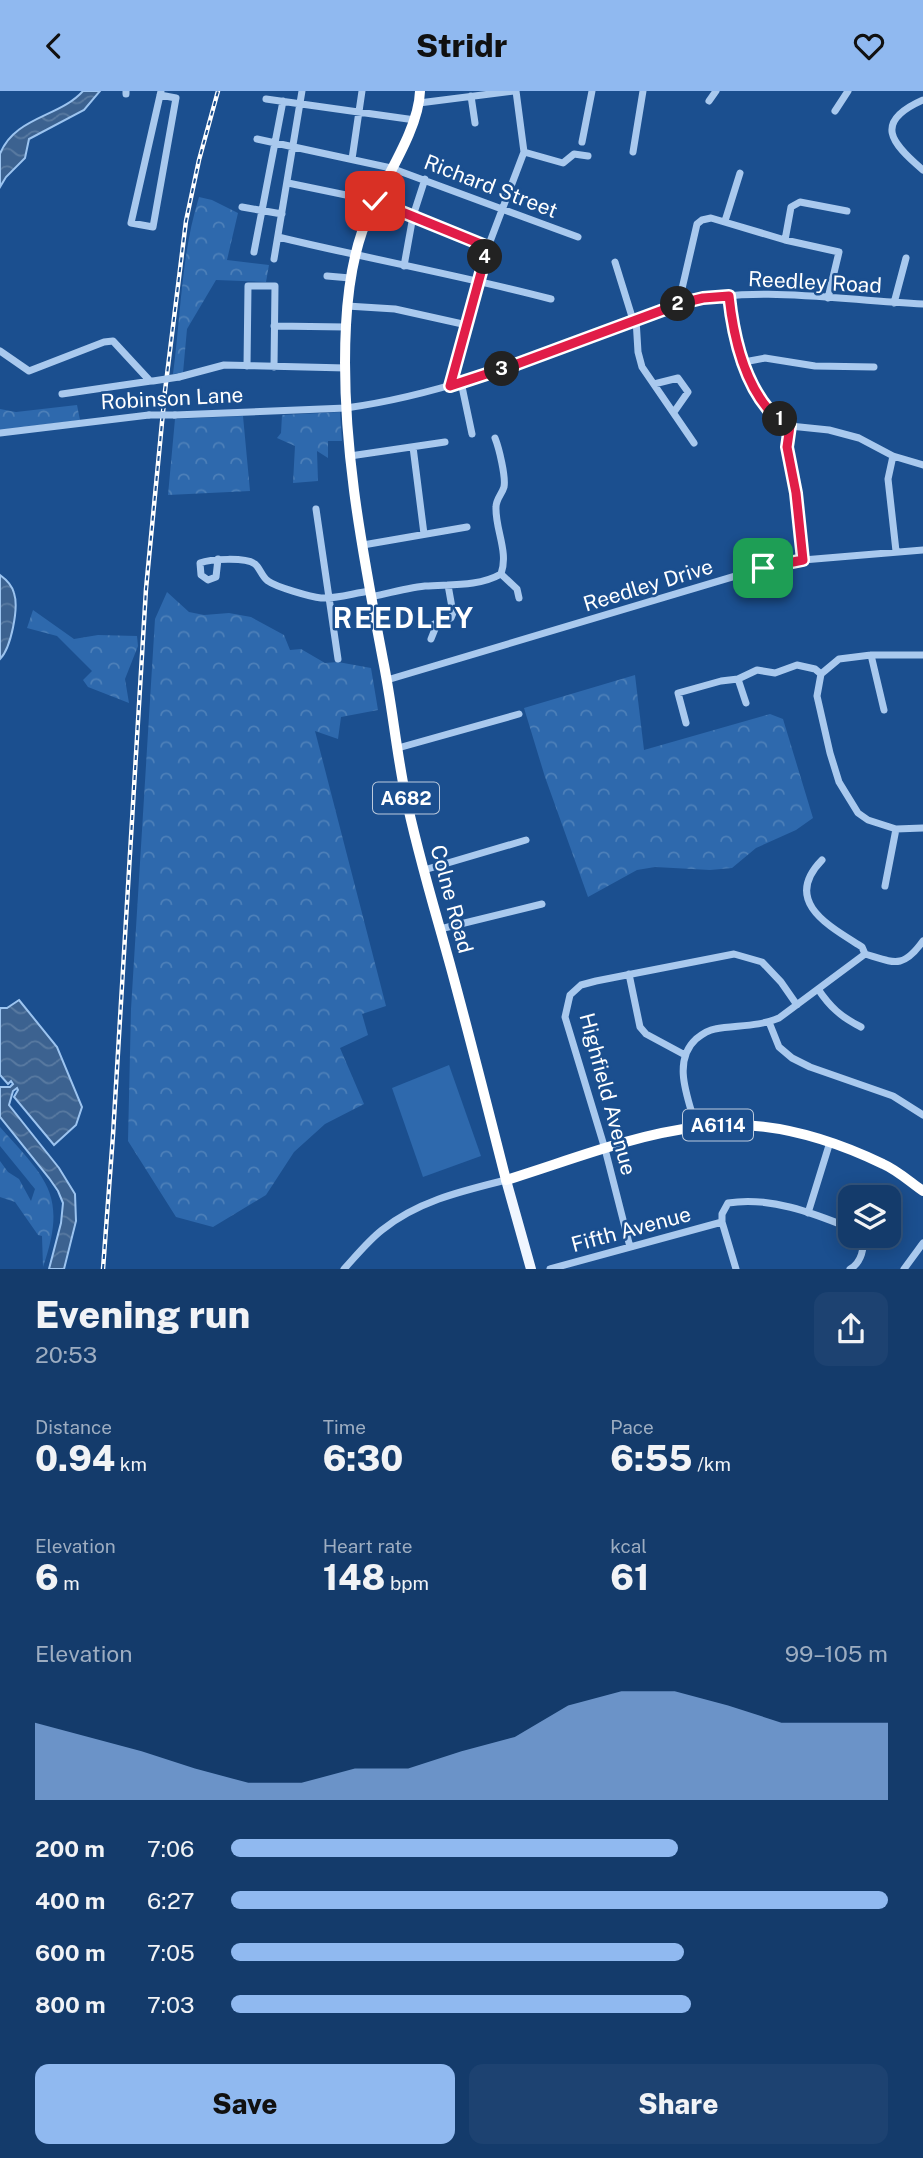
<!DOCTYPE html>
<meta charset="utf-8">
<style>
:root{--surface:#143b6b;--page:#1d4271;--text:#f1f3f6;--muted:#9dadc1;--line:#33557e;--accent:#90b9f0}
body{margin:0;font-family:"Public Sans",sans-serif;background:var(--page);color:var(--text);height:100vh;display:flex;flex-direction:column;font-size:26px;white-space:nowrap}
*{box-sizing:border-box;margin:0}
p{font-size:23px;color:var(--muted)}
.icon{flex:none;width:38px;height:38px;fill:none;stroke:currentColor;stroke-width:2;stroke-linecap:round;stroke-linejoin:round}
.map{position:relative;height:1178px;overflow:hidden}
.sheet{display:flex;flex-direction:column;background:var(--surface);flex:1}
.sheet>*{flex:none}
.buttons{position:absolute;left:838px;top:1094px;display:grid;gap:14px}
.buttons a{display:grid;place-items:center;width:63px;height:63px;border-radius:14px;background:var(--surface);box-shadow:0 4px 18px #0003,0 0 0 2px var(--line);font-size:35px}
.pin{position:absolute;display:grid;place-items:center;width:60px;height:60px;color:#fff;margin:-30px;border-radius:14px;box-shadow:0 4px 10px #0006}
.km{position:absolute;width:35px;height:35px;margin:-18px;border-radius:50%;background:#222;color:#fff;font-size:19px;line-height:35px;text-align:center}
.round{display:grid;place-items:center;flex:none;width:74px;height:74px;border-radius:14px;background:var(--page)}
.headline{display:flex;align-items:center;justify-content:space-between;height:119px;padding:0 35px}
h1{font-size:38px;font-weight:800;line-height:52px}
.stats{display:grid;grid-template-columns:repeat(3,1fr);gap:10px;height:119px;padding:7px 35px}
.stats div{display:grid;align-content:center}
.stats b{font-size:35px;font-weight:800}
.stats small{font-size:19px;font-weight:400}
.stats p{font-size:19px}
.chart{height:196px;padding:14px 35px}
.chart p{display:flex;justify-content:space-between}
.chart svg{width:100%;height:126px;margin-top:7px;fill:var(--accent);opacity:.7}
.action{display:flex;gap:14px;margin-top:auto;padding:14px 35px}
.action a{flex:1;height:80px;border-radius:14px;background:var(--accent);color:#111;font-size:28px;font-weight:800;line-height:80px;text-align:center}
.action a+a{background:var(--page);color:var(--text)}
ul{padding:0 35px;list-style:none;font-size:23px}
li{display:grid;grid-template-columns:112px 84px 1fr;align-items:center;height:52px}
li i{height:18px;border-radius:9px;background:var(--accent)}
header{display:flex;justify-content:space-between;align-items:center;height:91px;padding:0 35px;background:var(--accent);color:#111;font-size:32px;font-weight:800}
.map>svg:first-child{display:block}
.grass{fill:#2e69ad}
.forest{fill:url(#forest-crowns)}
.water{fill:url(#water-waves);stroke:#9cc4f0;stroke-width:2}
.lines{fill:none;stroke-linecap:round;stroke-linejoin:round}
.minor{stroke:#a9c9ee;stroke-width:7}
.major{stroke:#f0f6ff;stroke-width:10}
.highway{stroke:#fff;stroke-width:10}
.rail-casing{stroke:#fff;stroke-width:4.5}
.rail{stroke:#1b4f8f;stroke-width:2;stroke-dasharray:5;stroke-linecap:butt}
.minor-bridge{stroke:#a9c9ee;stroke-width:7}
.route-casing{stroke:#fff;stroke-width:14}
.route{stroke:#e11d48;stroke-width:9}
.labels{text-anchor:middle;dominant-baseline:central;stroke-width:5;stroke-linejoin:round;paint-order:stroke}
.shield{fill:#1b4f8f;stroke:#bbcadd;stroke-width:2}
.shield-label{font-size:19px;font-weight:bold;fill:#fff}
.street-label{font-size:21px;fill:#fff;stroke:#1b4f8f}
.district-label{font-size:28px;font-weight:bold;letter-spacing:2px;fill:#fff;stroke:#1b4f8f}
</style>
<header><svg class="icon" aria-label="back" viewBox="0 0 24 24"><path d="M15 5l-7 7 7 7"/></svg>Stridr<svg class="icon" aria-label="heart" viewBox="0 0 24 24"><path d="M12 20l-8-8c-3-5 5-10 8-4 3-6 11-1 8 4z"/></svg></header>
<div class="map">
<svg width="923" height="1178" viewBox="0 0 923 1178">
<defs>
<pattern id="forest-crowns" width="20" height="18" patternUnits="userSpaceOnUse" patternTransform="scale(1.75)"><rect width="20" height="18" fill="#2e69ad"/><path d="M2 6a3 3 0 1 1 6 0M12 15a3 3 0 1 1 6 0" fill="none" stroke="#4d80b9"/></pattern>
<pattern id="water-waves" width="16" height="10" patternUnits="userSpaceOnUse" patternTransform="scale(1.75)"><rect width="16" height="10" fill="#3c6290"/><path d="M0 5q4-4 8 0t8 0" fill="none" stroke="#597aa1"/></pattern>
</defs>
<rect width="100%" height="100%" fill="#1b4f8f"/>
<path class="grass" d="M 449,974 L 481,1065 L 423,1086 L 392,997 Z"/>
<path class="forest" d="M 199,106 L 212,109 L 238,122 L 227,169 L 269,174 L 266,191 L 216,189 L 187,238 L 183,282 L 173,283 C 181,224 181,164 199,106 Z
M 77,314 L 80,329 L 0,339 L 0,318 L 16,321 Z
M 340,321 L 342,350 L 328,350 L 328,367 L 317,360 L 318,390 L 293,392 L 295,355 L 277,347 L 281,342 L 282,324 Z
M 243,325 L 250,400 L 168,404 L 175,328 Z
M 167,501 L 189,521 L 204,524 L 229,522 L 251,526 L 284,544 L 290,559 L 301,558 L 325,572 L 338,571 L 371,577 L 378,619 L 341,626 L 338,648 L 315,640 L 386,915 L 362,923 L 368,944 L 340,957 L 364,1013 L 325,1033 L 294,1061 L 266,1104 L 213,1136 L 176,1126 L 128,1050 L 131,918 L 155,528 Z
M 33,519 L 74,548 L 98,544 L 137,545 L 138,555 L 125,588 L 129,612 L 88,596 L 83,589 L 92,580 L 57,545 L 27,537 Z
M 635,584 L 644,659 L 770,623 L 783,628 L 813,727 L 796,739 L 756,757 L 732,777 L 710,779 L 655,776 L 637,779 L 588,806 L 545,686 L 524,617 Z
M 0,1036 C 46,1088 68,1103 43,1176 L 42,1145 L 38,1144 L 15,1111 L 0,1106 L 0,1070 L 8,1081 L 19,1088 L 31,1110 L 35,1098 L 0,1055 Z"/>
<path class="water" d="M 83,0 L 100,0 L 84,19 L 29,48 L 25,67 L 6,86 L 0,96 C 0,86 0,71 0,63 C 14,26 60,26 83,0 Z
M 0,484 C 7,489 12,494 14,502 C 19,517 11,557 0,568 Z
M 19,909 L 57,956 L 82,1016 L 76,1034 L 54,1054 L 14,1006 L 18,999 L 17,997 L 13,1000 L 9,1014 L 59,1077 L 75,1103 L 76,1130 L 64,1178 L 49,1178 L 61,1132 L 63,1112 L 58,1100 L 49,1087 L 0,1026 L 0,996 L 10,996 L 13,993 L 11,990 L 8,993 L 0,984 L 0,917 L 7,917 Z"/>
<g class="lines">
<path class="minor" d="M 126,3 L 126,0
M 160,4 L 176,7 L 153,136 L 131,132 L 161,0
M 471,5 L 475,32
M 266,8 L 415,29
M 923,9 C 873,31 891,52 923,79
M 709,10 L 716,0
M 419,12 L 514,0
M 835,20 L 848,0
M 257,48 L 391,77 L 578,146
M 582,51 L 592,0
M 524,61 L 563,72 L 574,63 L 588,65
M 633,61 L 643,0
M 352,68 L 362,0
M 288,92 L 375,110 L 488,156
M 242,116 L 282,123
M 725,130 L 740,82
M 278,146 C 369,168 460,184 551,208
M 785,149 L 791,116 L 800,111 L 847,120
M 254,161 L 283,10
M 274,168 L 302,0
M 615,171 L 633,229
M 404,175 L 413,125 L 425,88
M 327,185 L 350,187
M 729,205 L 732,233 L 749,285 L 767,316 L 774,324 L 790,335 L 829,339 L 859,347 L 893,365 L 923,374
M 682,212 L 681,202 L 697,133 L 702,129 L 711,127 L 785,149 L 839,161 L 828,207
M 894,212 L 906,167
M 347,215 L 395,218 L 467,234
M 636,228 L 638,261 L 642,276 L 694,352
M 274,235 L 346,236
M 0,260 L 29,280 L 104,251 L 113,250 L 150,290
M 744,271 L 765,267 L 815,275 L 874,276
M 247,275 L 248,195 L 275,195 L 274,276
M 179,286 L 224,274 L 346,277
M 461,291 L 472,343
M 654,293 L 678,287 L 688,301 L 674,321
M 450,295 L 488,156 L 524,61 L 516,0
M 62,303 L 151,290
M 175,324 L 346,317 C 463,301 571,251 682,212 C 760,193 844,210 923,213
M 790,335 L 787,356 L 796,402 L 803,469
M 0,342 L 149,324
M 495,347 C 499,357 506,386 504,396 C 502,403 496,408 496,416 C 495,438 509,461 501,483
M 413,356 L 424,443
M 350,365 L 445,351
M 893,365 L 888,388 L 896,460
M 316,418 L 338,568
M 363,454 L 467,436
M 218,468 L 216,486 L 208,489 L 201,484 L 200,472 C 210,468 246,466 255,473 C 260,477 262,486 268,490 C 276,496 311,506 321,507 C 336,508 354,502 370,500
M 501,483 L 517,498 L 519,507
M 371,506 C 389,502 407,497 425,495 C 450,493 478,496 501,483
M 431,548 L 435,538 L 434,533 L 451,527 L 453,522 L 448,494
M 871,564 L 884,619
M 923,564 L 871,564 L 839,568 L 821,583 L 817,605 L 830,662 L 839,691 L 858,722 L 868,729 L 896,738 L 923,737
M 738,588 L 746,612
M 387,589 L 769,475 L 803,469 L 923,459
M 686,632 L 678,602 L 721,590 L 738,588 L 757,579 L 775,582 L 797,574 L 815,578 L 821,583
M 398,657 L 519,623
M 822,769 C 781,811 831,836 862,856 L 865,863
M 424,779 L 526,749
M 885,795 L 896,738
M 440,838 L 542,813
M 865,863 C 895,872 903,878 923,850
M 629,883 L 640,936 L 646,943 L 685,964
M 818,898 C 830,916 841,926 861,936
M 769,931 L 779,956 L 792,967 L 810,976 L 893,1005 L 923,1024
M 696,1036 C 689,1009 671,971 696,948 C 701,944 708,939 715,938 C 736,934 758,936 779,927 L 865,863
M 808,1122 L 830,1051
M 630,1156 L 605,1058 L 565,926 L 570,904 L 581,894 L 596,890 L 734,863 L 762,871 L 781,891 L 797,914
M 344,1178 C 356,1165 368,1150 382,1139 C 418,1110 462,1100 506,1089
M 550,1178 L 722,1131
M 736,1178 L 722,1131 L 722,1123 L 728,1112 C 769,1105 813,1122 850,1137
M 850,1178 C 861,1172 866,1156 861,1144
M 904,1178 L 923,1152"/>
<path class="major" d="M 506,1089 L 531,1178"/>
<path class="highway" d="M 420,0 C 419,37 387,84 371,119 C 354,154 348,195 346,234 C 340,346 362,459 383,569 C 392,613 396,658 405,702 C 417,761 435,819 451,877 C 470,947 488,1018 506,1089 C 568,1070 632,1044 697,1036 C 761,1027 825,1045 883,1073 C 897,1079 910,1091 923,1100"/>
<defs>
<path id="rail" d="M 103,1178 L 113,1044 L 146,498 L 165,300 L 186,130 L 199,69 L 218,0"/>
</defs>
<use href="#rail" class="rail-casing"/>
<use href="#rail" class="rail"/>
<path class="minor-bridge" d="M 153,290 L 179,286
M 149,324 L 175,324"/>
</g>
<g class="lines">
<defs>
<path id="route" d="M 375,110 L 488,156 L 450,295 L 517,273 L 682,212 L 703,207 L 729,205 C 733,243 743,288 768,318 C 774,325 783,330 790,335 L 787,356 L 796,402 L 803,469 L 763,477"/>
</defs>
<use href="#route" class="route-casing"/>
<use href="#route" class="route"/>
</g>
<g class="labels">
<g class="shield">
<rect x="373" y="691.5" width="66" height="31" rx="5"/>
<rect x="683" y="1018.5" width="70" height="31" rx="5"/>
</g>
<g class="shield-label">
<text x="406" y="707">A682</text>
<text x="718" y="1034">A6114</text>
</g>
<g class="street-label">
<text transform="translate(491 95) rotate(21)">Richard Street</text>
<text transform="translate(815 191) rotate(3)">Reedley Road</text>
<text transform="translate(172 307) rotate(-3)">Robinson Lane</text>
<text transform="translate(648 494) rotate(-17)">Reedley Drive</text>
<text transform="translate(452 808) rotate(75)">Colne Road</text>
<text transform="translate(608 1003) rotate(75)">Highfield Avenue</text>
<text transform="translate(631 1138) rotate(-15)">Fifth Avenue</text>
</g>
<g class="district-label">
<text x="404" y="526">REEDLEY</text>
</g>
</g>
</svg>
<div class="buttons">
<a><svg class="icon" aria-label="layers" viewBox="0 0 24 24"><path d="M12 4l9 5-9 5-9-5zM3 14l9 5 9-5"/></svg></a>
</div>
<div class="pin" style="left:763px;top:477px;background:#1e9e55"><svg class="icon" aria-label="arrive" viewBox="0 0 24 24"><path d="M6 21V4h12l-3 4 3 4H6"/></svg></div>
<div class="pin" style="left:375px;top:110px;background:#d93025"><svg class="icon" aria-label="check" viewBox="0 0 24 24"><path d="M5 12l5 5 9-10"/></svg></div>
<b class="km" style="left:780px;top:328px">1</b>
<b class="km" style="left:678px;top:213px">2</b>
<b class="km" style="left:502px;top:278px">3</b>
<b class="km" style="left:485px;top:166px">4</b>
</div>
<section class="sheet">
<div class="headline"><div><h1>Evening run</h1><p>20:53</p></div><a class="round"><svg class="icon" aria-label="share" viewBox="0 0 24 24"><path d="M12 15V3M7 8l5-5 5 5M5 13v7h14v-7"/></svg></a></div>
<div class="stats">
<div><p>Distance</p><b>0.94<small> km</small></b></div>
<div><p>Time</p><b>6:30</b></div>
<div><p>Pace</p><b>6:55<small> /km</small></b></div>
</div>
<div class="stats">
<div><p>Elevation</p><b>6<small> m</small></b></div>
<div><p>Heart rate</p><b>148<small> bpm</small></b></div>
<div><p>kcal</p><b>61</b></div>
</div>
<div class="chart"><p><span>Elevation</span>99–105 m</p>
<svg viewBox="0 0 160 44" preserveAspectRatio="none"><path d="M0 44V17L10 22L20 27L30 33L40 38L50 38L60 33L70 33L80 27L90 22L100 11L110 6L120 6L130 11L140 17L150 17L160 17V44z"/></svg>
</div>
<ul>
<li><b>200 m</b>7:06<i style="width:68%"></i></li>
<li><b>400 m</b>6:27<i style="width:100%"></i></li>
<li><b>600 m</b>7:05<i style="width:69%"></i></li>
<li><b>800 m</b>7:03<i style="width:70%"></i></li>
</ul>
<div class="action"><a>Save</a><a>Share</a></div>
</section>
